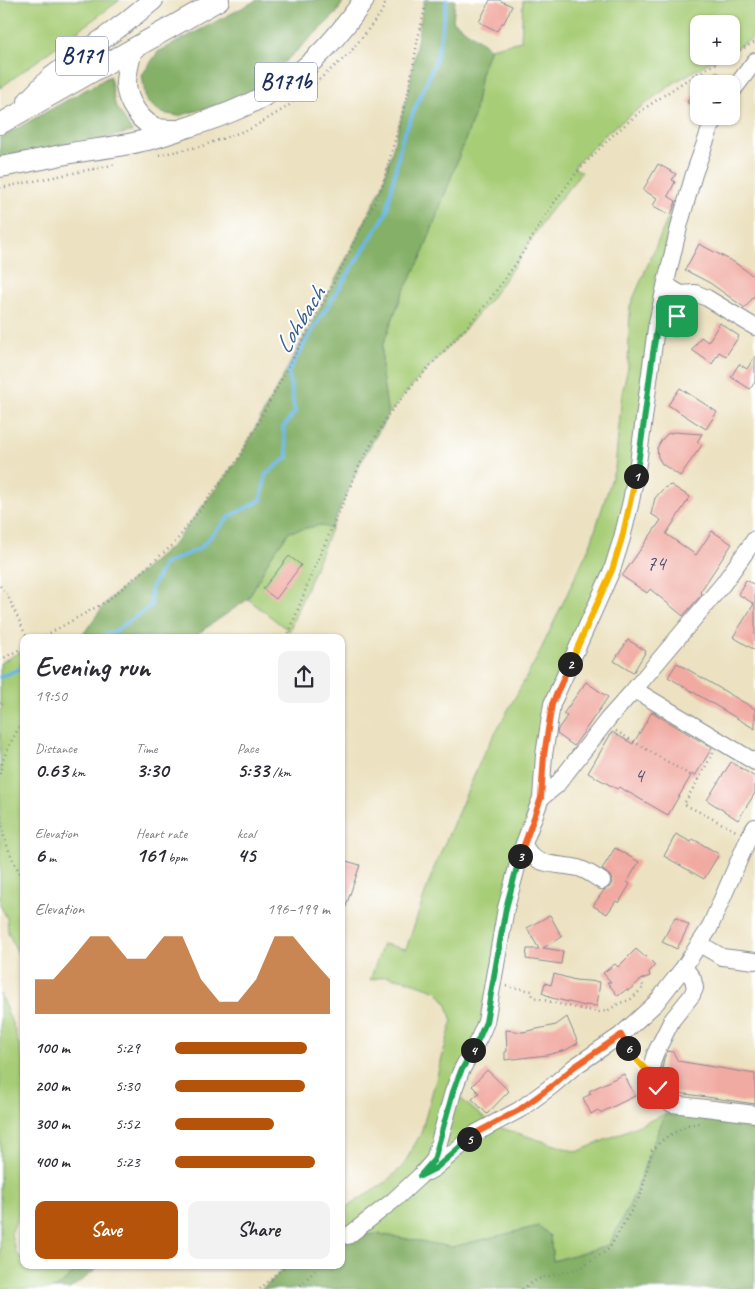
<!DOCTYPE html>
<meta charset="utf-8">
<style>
:root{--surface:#fff;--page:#f2f2f3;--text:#2b2b33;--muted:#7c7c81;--accent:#b45309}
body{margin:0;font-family:Caveat,sans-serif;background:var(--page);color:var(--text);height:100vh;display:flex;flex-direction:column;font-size:19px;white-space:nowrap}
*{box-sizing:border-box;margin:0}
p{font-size:16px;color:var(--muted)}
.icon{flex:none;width:28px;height:28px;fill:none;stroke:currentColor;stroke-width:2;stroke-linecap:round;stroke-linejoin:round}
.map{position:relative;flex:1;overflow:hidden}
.sheet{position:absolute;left:20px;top:634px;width:325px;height:635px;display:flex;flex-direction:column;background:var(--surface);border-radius:10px;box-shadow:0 1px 4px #0004}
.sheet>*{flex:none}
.tools{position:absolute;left:690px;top:15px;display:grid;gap:10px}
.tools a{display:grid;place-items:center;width:50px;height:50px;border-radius:10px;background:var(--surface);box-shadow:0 1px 4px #0004;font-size:25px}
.pin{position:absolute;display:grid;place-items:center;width:42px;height:42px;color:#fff;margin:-21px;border-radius:10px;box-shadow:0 2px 8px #0006}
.km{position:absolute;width:25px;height:25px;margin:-12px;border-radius:50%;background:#222;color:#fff;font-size:14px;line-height:25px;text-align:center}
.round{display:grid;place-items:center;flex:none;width:52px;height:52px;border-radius:10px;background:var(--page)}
.overview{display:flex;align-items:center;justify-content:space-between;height:85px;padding:0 15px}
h1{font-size:28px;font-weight:600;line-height:38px}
.stats{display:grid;grid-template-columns:repeat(3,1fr);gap:8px;height:85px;padding:5px 15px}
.stats div{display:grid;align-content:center}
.stats b{font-size:21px;font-weight:600}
.stats small{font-size:14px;font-weight:400}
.stats p{font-size:14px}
.chart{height:140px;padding:10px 15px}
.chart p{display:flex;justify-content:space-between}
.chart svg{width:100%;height:90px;margin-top:5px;fill:var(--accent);opacity:.7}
.button{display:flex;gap:10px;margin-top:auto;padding:10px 15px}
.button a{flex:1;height:58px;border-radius:10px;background:var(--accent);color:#fff;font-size:20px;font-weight:600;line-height:58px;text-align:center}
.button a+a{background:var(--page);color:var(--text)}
ul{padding:0 15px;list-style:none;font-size:16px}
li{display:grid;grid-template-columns:80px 60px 1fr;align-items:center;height:38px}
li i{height:12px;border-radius:6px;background:var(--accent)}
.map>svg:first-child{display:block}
.green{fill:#a7cd77;stroke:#617e6a}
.forest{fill:#85b068;stroke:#507063}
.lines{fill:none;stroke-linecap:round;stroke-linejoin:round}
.stream{stroke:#6cb8e6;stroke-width:4}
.building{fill:#f1aaa2}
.minor-casing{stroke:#848890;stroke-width:18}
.major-casing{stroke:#848890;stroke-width:22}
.path{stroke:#848890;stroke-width:2.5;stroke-dasharray:1 4;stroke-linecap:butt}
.minor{stroke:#fff;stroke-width:16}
.major{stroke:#fff;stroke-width:20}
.split-1-casing{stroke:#fff;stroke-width:10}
.split-2-casing{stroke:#fff;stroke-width:10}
.split-3-casing{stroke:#fff;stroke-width:10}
.split-4-casing{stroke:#fff;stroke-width:10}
.split-5-casing{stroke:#fff;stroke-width:10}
.split-6-casing{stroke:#fff;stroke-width:10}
.split-7-casing{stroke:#fff;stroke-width:10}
.split-1{stroke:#22a559;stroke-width:6}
.split-2{stroke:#f5b400;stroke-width:6}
.split-3{stroke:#f0652b;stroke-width:6}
.split-4{stroke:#22a559;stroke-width:6}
.split-5{stroke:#22a559;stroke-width:6}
.split-6{stroke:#f0652b;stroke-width:6}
.split-7{stroke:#f5b400;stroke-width:6}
.labels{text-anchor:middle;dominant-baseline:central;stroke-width:4;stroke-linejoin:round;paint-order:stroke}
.number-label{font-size:21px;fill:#504e6f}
.shield{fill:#fff;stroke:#5f6d8e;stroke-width:1}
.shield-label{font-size:22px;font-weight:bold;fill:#1b2f5e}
.water-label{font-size:25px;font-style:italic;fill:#375f8e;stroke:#fff}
</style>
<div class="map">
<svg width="755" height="1289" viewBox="0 0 755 1289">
<rect width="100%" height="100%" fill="#fff"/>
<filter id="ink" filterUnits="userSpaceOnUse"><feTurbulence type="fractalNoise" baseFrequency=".02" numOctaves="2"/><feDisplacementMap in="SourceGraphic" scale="10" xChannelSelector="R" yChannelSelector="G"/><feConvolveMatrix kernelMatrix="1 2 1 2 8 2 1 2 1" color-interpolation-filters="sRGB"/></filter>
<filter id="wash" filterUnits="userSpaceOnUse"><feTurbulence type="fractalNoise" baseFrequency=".0096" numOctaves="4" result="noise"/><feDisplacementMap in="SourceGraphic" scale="20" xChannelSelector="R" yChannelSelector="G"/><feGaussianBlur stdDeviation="1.12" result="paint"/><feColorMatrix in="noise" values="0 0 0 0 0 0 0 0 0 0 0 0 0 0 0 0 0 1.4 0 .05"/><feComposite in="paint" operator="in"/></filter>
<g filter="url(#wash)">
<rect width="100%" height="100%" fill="#ece2c1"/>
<path class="green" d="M 0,0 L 120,0 L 0,88 Z
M 523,0 L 755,0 L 755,37 L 731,50 L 731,24 L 699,24 L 699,56 L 720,56 L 675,82 L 609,131 L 577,163 L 574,168 L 582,172 L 546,216 L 517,262 L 488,302 L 464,330 L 415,382 L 388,415 L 382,375 L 382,347 L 402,294 L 421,258 L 474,116 L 481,73 L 490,48 L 521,41 Z
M 668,218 L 680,223 L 631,501 L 552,704 L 544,755 L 486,1022 L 453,1092 L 492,1125 L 577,1152 L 665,1114 L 630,1204 L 609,1245 L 553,1261 L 550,1236 L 539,1226 L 452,1247 L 379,1234 L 341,1240 L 341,1212 L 354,1202 L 382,1185 L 403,1166 L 421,1133 L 452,1022 L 446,1002 L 437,991 L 409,981 L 386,976 L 370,980 L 383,944 L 406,949 L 434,868 L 483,755 L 537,658 L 591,543 L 615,468 L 622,393 L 628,368 L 630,306 Z
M 320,525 L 331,529 L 289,631 L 248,599 L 270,558 L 289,532 Z
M 24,650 L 24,963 L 19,956 L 8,932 L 7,918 L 0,905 L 0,710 L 3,705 L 0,705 L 0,663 Z
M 0,994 L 14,1028 L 24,1064 L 24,1199 L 11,1234 L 16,1253 L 24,1260 L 24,1265 L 83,1265 L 59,1286 L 52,1289 L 0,1289 Z"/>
<path class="forest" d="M 257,0 L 344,0 L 336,14 L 289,58 L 243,98 L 178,116 L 162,113 L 146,101 L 142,75 L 158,52 Z
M 424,0 L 455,0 L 453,21 L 490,48 L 481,73 L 474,116 L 421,258 L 402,294 L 382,347 L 382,375 L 388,415 L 360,464 L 331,529 L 320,525 L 289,532 L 270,558 L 248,599 L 193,637 L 74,637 L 84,633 L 107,601 L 173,545 L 239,458 L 339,273 L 382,187 L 409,89 Z
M 110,76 L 115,104 L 132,132 L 0,161 L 0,138 Z
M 665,1114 L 755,1124 L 755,1289 L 261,1289 L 268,1284 L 287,1265 L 341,1265 L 341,1240 L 348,1236 L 379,1234 L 452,1247 L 539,1226 L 550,1236 L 553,1261 L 609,1245 L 630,1204 Z
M 83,1265 L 102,1265 L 70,1289 L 52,1289 L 59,1286 Z"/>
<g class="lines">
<path class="stream" d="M 98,638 L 117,630 L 151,606 L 151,589 L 164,564 L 199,549 L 229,517 L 261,500 L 266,474 L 288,457 L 283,428 L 295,412 L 288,372 L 312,331 L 386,214 L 402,139 L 436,60 L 447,0
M 0,677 L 24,667"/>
</g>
<g id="blocks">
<path class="building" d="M 490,0 L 499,0 L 512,6 L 504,23 L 502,23 L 497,31 L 479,22 Z
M 716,71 L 728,81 L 725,84 L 706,84 Z
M 699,87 L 699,112 L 687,102 Z
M 658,164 L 676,174 L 672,180 L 675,182 L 668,196 L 676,201 L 671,215 L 653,206 L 657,198 L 643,190 Z
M 699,244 L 734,262 L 755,277 L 755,295 L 745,308 L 710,283 L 685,270 Z
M 720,323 L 739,336 L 726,356 L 719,352 L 712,364 L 692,350 L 701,337 L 708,342 Z
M 755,356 L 755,382 L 750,389 L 731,377 L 739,364 L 747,369 Z
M 680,388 L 717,412 L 706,429 L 668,405 Z
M 674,432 L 702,434 L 697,442 L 702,445 L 680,476 L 662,464 L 658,457 L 657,448 L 661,441 L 667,434 Z
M 671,485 L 690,497 L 666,534 L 696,555 L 712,531 L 732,544 L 700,592 L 702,594 L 683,616 L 650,589 L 647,593 L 622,576 L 661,520 L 651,514 L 655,498 L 664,488 Z
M 289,556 L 301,565 L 276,599 L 263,589 Z
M 746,580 L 755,585 L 755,650 L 733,637 L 754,604 L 738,594 Z
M 628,640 L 646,651 L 633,673 L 614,661 Z
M 677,663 L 755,709 L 755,729 L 668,677 Z
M 586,682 L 608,697 L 574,746 L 557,734 L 558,729 L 567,716 L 563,714 Z
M 652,712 L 712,748 L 695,776 L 692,774 L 668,815 L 619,787 L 617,789 L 588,773 L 612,732 L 633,744 Z
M 731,762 L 755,777 L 755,793 L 738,820 L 707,800 Z
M 676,834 L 691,842 L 693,839 L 719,854 L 704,879 L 664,856 Z
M 615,848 L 639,862 L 627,882 L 630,884 L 619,903 L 616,901 L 607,914 L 593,906 L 604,890 L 611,886 L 612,881 L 611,877 L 602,869 Z
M 346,861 L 360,865 L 343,915 L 341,915 L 341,875 Z
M 550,915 L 562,937 L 543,948 L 563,951 L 561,964 L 526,959 L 527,949 L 539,949 L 527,928 Z
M 675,917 L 689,925 L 677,949 L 662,942 Z
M 636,949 L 645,957 L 646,956 L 655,965 L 649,972 L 650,976 L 642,979 L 628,991 L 627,989 L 618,996 L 607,982 L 611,982 L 603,973 L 615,964 L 618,967 Z
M 554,974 L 575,980 L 600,982 L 597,1006 L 585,1005 L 585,1006 L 548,997 L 549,996 L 542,993 L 545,983 L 551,985 Z
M 567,1017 L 578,1043 L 566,1050 L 547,1055 L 505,1060 L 505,1052 L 507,1051 L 506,1030 L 523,1032 L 556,1025 Z
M 668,1051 L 673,1052 L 678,1061 L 755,1074 L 755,1104 L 672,1092 L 671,1090 L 673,1081 L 666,1080 L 662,1069 L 664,1058 Z
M 487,1070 L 509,1091 L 487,1114 L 472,1099 L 479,1093 L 472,1086 Z
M 624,1074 L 635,1096 L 600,1113 L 598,1110 L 591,1114 L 583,1098 L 591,1094 L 589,1091 Z"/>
</g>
</g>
<g filter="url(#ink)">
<use href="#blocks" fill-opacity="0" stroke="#848890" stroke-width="1"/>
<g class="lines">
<defs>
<path id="minor" d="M 731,93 L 755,61
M 666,282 L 671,288 L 681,294 L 695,293 L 707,298 L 755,327
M 662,300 L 677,316 L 675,328
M 633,691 L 640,693 L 755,762
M 541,798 L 556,786 L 608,719 L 633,691 L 723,584 L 755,539
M 524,844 C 534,868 556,863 578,868 C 586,870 594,876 602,881
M 700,944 L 722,957 L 755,961
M 684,967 L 693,979 L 695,988 L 692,995 L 672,1020 L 655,1054 L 652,1064 L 652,1071 L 658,1088 L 664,1098 L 672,1104 L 755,1114
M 428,1172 L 435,1168 L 476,1133 L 519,1110 L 552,1086 L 574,1067 L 621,1035 L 656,1003 L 684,967 L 709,929 L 749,837 L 755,827
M 348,1236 L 394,1200 L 420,1176 L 434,1160 L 453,1092 L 461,1071 L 479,1038 L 486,1022 L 506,908 L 522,849 L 541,798 L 544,755 L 552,704 L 612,570 L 622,538 L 631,501 L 638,463 L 656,328 L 666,282 L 680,223 L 694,174 L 710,129 L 717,116"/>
<path id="major" d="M 132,49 C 130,60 126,72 126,84 C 127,102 141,124 159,129 C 164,130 170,130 175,130
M 28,101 L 50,78 L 126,22 L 153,0
M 0,124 L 219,0
M 0,167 C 24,163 47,158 71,153 C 95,149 119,147 142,141 C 155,139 167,134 179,130 C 225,116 270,99 307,66 C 329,47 347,24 364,0"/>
</defs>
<use href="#minor" class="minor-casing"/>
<use href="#major" class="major-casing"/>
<path class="path" d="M 731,55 L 755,42
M 159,155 L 202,146 L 252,128 L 287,107 L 349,54 L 381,13 L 387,0
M 0,188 L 117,164
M 0,586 L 7,594 L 27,638
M 41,638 L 107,601 L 173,545 L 239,458 L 339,273 L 382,187 L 409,89 L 418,38 L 427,0
M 287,638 L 310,578 L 360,464 L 388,415 L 415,382 L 464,330 L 488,302 L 517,262 L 551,207 L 577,172 L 614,134 L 645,108 L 691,77 L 729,56
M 0,660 L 24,647
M 616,731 L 698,780 L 684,804 L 736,831
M 0,774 C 2,755 15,735 24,718
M 698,780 L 713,753
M 0,816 C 3,841 12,859 24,881
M 506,986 L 532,991 L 533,997 L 567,1006 L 598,1012 L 607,1011 L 620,1003 L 630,1000 L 644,987 L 641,982
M 628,1047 L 630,1052 L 638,1061
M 260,1289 L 287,1265
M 297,1289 L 320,1265
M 522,1289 L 538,1279 L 580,1268 L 609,1249 L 641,1194 L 652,1150 L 665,1138 L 688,1125 L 699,1123"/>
<use href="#minor" class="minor"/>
<use href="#major" class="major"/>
</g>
</g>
<g class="lines" filter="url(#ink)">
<defs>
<path id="split-1" d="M 636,476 C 646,418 650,358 662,300 L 677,316"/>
<path id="split-2" d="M 570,664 L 612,570 L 622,538 L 636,476"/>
<path id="split-3" d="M 520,856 L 541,798 L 544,755 L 552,704 L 570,664"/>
<path id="split-4" d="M 473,1050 L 479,1038 L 486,1022 L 506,908 L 520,856"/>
<path id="split-5" d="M 469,1139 L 436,1168 L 420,1176 L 434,1160 L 453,1092 L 461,1071 L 473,1050"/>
<path id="split-6" d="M 469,1139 L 476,1133 L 519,1110 L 552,1086 L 574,1067 L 621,1035 L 628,1048"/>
<path id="split-7" d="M 628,1048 L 630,1052 L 646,1070 L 652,1071 L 658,1088"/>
</defs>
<use href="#split-1" class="split-1-casing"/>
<use href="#split-2" class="split-2-casing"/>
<use href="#split-3" class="split-3-casing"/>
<use href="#split-4" class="split-4-casing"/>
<use href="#split-5" class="split-5-casing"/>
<use href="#split-6" class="split-6-casing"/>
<use href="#split-7" class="split-7-casing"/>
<use href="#split-1" class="split-1"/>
<use href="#split-2" class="split-2"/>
<use href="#split-3" class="split-3"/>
<use href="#split-4" class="split-4"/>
<use href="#split-5" class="split-5"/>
<use href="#split-6" class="split-6"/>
<use href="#split-7" class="split-7"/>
</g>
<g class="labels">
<g class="number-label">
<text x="656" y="563">74</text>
<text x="639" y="775">4</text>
</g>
<g class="shield">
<rect x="56" y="36.5" width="52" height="39" rx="4"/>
<rect x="255" y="62.5" width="62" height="39" rx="4"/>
</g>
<g class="shield-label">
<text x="82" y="56">B171</text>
<text x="286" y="82">B171b</text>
</g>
<g class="water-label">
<text transform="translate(300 320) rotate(-58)">Lohbach</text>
</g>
</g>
</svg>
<div class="tools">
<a>+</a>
<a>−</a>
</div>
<div class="pin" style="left:677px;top:316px;background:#1e9e55"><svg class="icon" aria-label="arrive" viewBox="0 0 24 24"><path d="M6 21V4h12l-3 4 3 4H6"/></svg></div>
<div class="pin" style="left:658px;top:1088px;background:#d93025"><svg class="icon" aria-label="check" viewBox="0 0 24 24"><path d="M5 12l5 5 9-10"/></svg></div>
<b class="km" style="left:636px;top:476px">1</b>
<b class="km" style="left:570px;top:664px">2</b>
<b class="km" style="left:520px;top:856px">3</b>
<b class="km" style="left:473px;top:1050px">4</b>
<b class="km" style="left:469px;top:1139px">5</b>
<b class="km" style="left:628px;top:1048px">6</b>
<section class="sheet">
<div class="overview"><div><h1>Evening run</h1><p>19:50</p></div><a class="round"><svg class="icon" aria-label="share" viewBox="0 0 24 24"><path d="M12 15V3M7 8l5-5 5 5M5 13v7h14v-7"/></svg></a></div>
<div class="stats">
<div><p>Distance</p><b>0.63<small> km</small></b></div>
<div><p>Time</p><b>3:30</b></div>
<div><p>Pace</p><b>5:33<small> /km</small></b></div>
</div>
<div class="stats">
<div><p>Elevation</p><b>6<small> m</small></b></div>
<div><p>Heart rate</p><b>161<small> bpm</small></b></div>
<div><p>kcal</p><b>45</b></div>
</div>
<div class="chart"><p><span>Elevation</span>196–199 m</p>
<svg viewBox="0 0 160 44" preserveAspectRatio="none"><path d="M0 44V27L10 27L20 17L30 6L40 6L50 17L60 17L70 6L80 6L90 27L100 38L110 38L120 27L130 6L140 6L150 17L160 27V44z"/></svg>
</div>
<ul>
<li><b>100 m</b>5:29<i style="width:85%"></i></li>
<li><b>200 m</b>5:30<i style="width:84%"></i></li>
<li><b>300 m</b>5:52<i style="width:64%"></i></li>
<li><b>400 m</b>5:23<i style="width:90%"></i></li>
</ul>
<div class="button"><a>Save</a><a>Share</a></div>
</section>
</div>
